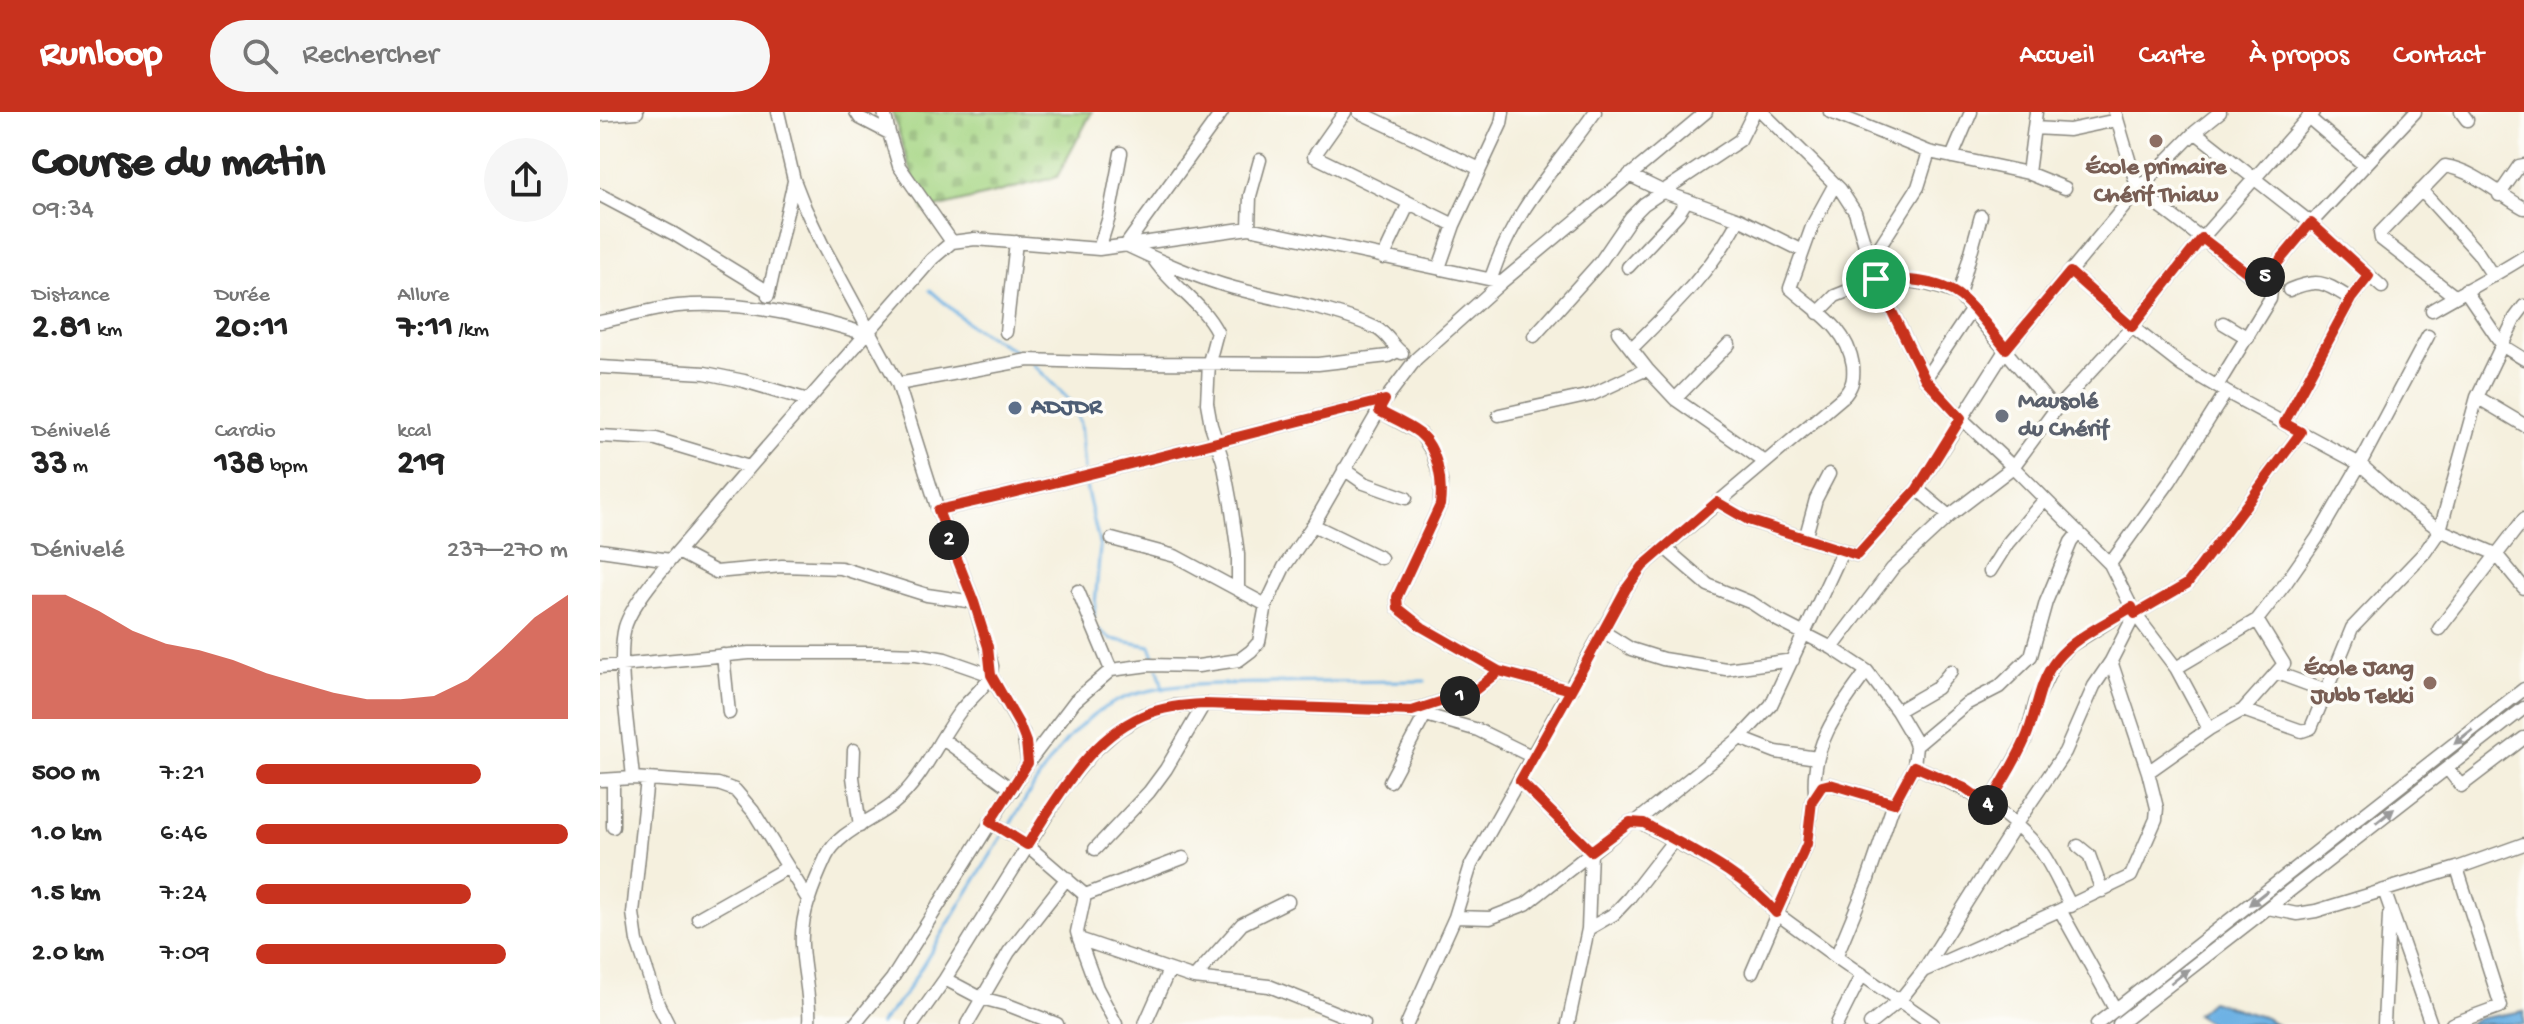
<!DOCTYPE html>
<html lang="fr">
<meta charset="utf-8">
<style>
:root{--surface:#fff;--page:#f6f6f6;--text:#222;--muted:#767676;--accent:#c8321e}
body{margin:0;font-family:"Gochi Hand",sans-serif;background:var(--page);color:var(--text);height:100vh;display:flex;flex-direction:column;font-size:30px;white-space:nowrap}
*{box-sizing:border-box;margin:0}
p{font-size:26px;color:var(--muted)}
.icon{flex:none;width:44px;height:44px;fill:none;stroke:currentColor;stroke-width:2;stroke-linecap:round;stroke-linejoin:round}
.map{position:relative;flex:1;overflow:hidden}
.panel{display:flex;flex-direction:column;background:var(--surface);width:600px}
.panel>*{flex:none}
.pin{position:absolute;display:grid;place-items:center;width:68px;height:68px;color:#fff;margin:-34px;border:4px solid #fff;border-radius:50%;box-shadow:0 2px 8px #0007}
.km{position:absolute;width:40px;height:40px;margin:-20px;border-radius:50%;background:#222;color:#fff;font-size:22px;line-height:40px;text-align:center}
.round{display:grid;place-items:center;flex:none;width:84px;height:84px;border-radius:42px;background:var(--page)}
.head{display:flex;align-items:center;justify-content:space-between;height:136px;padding:0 32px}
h1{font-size:44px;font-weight:700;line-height:60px}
.metrics{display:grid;grid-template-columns:repeat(3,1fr);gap:12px;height:136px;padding:8px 32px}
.metrics div{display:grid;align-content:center}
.metrics b{font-size:34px;font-weight:700}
.metrics small{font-size:22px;font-weight:400}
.metrics p{font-size:22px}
.chart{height:224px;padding:16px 32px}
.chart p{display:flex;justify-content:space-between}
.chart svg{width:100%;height:144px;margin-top:8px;fill:var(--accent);opacity:.7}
ul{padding:0 32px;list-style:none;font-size:26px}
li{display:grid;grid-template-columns:128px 96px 1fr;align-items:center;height:60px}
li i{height:20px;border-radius:10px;background:var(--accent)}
header{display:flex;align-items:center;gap:48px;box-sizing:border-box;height:112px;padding:0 40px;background:var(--accent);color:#fff}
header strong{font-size:38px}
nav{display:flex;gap:44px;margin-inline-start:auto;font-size:28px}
.search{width:560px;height:72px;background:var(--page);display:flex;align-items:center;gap:20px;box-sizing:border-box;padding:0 28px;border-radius:44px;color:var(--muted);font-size:30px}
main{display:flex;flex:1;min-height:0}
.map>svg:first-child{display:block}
.cemetery{fill:url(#cemetery-stones);stroke:#607850;stroke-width:2}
.water{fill:#6eb2e4;stroke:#456780;stroke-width:2}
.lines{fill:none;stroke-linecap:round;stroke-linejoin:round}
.stream{stroke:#6eb2e4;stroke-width:3}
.minor-casing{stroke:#88867d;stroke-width:15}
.minor{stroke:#fff;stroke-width:12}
.oneway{fill:#999}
.route-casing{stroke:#fff;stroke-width:16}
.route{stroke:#c8321e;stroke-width:10}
.education-dot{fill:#8d6e63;stroke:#fdfcf7;stroke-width:3}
.service-dot{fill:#5c6f8a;stroke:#fdfcf7;stroke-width:3}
.worship-dot{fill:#6b7280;stroke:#fdfcf7;stroke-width:3}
.labels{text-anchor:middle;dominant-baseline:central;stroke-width:7;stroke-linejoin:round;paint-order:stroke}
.education-label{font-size:24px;font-weight:bold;fill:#785e54;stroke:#fdfcf7}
.worship-label{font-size:24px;font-weight:bold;fill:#5b616d;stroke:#fdfcf7;text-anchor:start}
.service-label{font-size:24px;font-weight:bold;fill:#4e5e75;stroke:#fdfcf7;text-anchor:start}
</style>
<header>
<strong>Runloop</strong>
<div class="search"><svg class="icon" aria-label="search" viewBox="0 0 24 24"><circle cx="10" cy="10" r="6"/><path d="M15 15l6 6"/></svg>Rechercher</div>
<nav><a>Accueil</a><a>Carte</a><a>À propos</a><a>Contact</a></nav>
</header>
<main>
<section class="panel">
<div class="head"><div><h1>Course du matin</h1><p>09:34</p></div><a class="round"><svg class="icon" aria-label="share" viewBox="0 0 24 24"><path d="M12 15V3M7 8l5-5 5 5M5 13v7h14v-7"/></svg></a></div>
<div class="metrics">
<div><p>Distance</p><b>2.81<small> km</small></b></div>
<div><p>Durée</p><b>20:11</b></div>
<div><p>Allure</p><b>7:11<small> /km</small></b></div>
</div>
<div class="metrics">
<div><p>Dénivelé</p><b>33<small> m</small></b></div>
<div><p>Cardio</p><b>138<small> bpm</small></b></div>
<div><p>kcal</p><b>219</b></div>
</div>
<div class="chart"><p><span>Dénivelé</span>237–270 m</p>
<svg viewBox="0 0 160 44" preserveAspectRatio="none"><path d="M0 44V6L10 6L20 11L30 17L40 21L50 23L60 26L70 30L80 33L90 36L100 38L110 38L120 37L130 32L140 23L150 13L160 6V44z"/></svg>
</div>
<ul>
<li><b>500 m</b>7:21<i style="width:72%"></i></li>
<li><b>1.0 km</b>6:46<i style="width:100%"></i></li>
<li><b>1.5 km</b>7:24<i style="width:69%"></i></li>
<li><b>2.0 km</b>7:09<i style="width:80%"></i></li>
</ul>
</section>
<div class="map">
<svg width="1924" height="912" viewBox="0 0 1924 912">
<defs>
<pattern id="cemetery-stones" width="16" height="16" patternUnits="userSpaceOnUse" patternTransform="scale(2)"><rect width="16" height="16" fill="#a5d583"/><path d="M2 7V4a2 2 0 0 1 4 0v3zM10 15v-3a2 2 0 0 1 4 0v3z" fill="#8db671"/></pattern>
</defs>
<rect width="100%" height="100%" fill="#fdfcf7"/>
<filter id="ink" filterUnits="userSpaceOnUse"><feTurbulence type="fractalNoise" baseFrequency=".0125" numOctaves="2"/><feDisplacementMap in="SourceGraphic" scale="16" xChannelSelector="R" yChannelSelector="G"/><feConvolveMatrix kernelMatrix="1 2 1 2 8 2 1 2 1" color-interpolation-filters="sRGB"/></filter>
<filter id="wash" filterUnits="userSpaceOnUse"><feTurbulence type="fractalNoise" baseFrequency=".006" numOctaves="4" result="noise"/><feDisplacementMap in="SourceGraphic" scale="32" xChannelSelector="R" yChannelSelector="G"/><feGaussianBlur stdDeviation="1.8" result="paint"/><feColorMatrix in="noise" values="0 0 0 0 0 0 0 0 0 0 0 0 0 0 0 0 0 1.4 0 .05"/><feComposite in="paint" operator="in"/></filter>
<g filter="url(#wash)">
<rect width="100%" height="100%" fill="#f5f0de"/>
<path class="cemetery" d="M 292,0 L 492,0 L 457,65 L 324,99 Z"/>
<path class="water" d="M 1611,889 L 1666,906 L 1676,912 L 1612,912 L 1596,902 Z
M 1924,899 L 1924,912 L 1868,912 L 1877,907 Z"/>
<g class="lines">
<path class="stream" d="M 330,178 L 371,214 L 424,244
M 433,252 L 474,293 L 480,312 L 484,358
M 484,366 L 500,435 L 494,504
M 499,518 L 511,527 L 550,534 L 556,550
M 558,557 L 563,577
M 407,717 C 436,672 462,618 511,592 C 553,569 625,572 673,571 C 723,570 774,569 825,569
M 280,912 L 305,882 L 403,723"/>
</g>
</g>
<g filter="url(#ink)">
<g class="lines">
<defs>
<path id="minor" d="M 178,0 L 194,68 L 205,96 L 223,134 L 298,272 L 338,398 L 374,490 L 392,554 C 391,572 371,585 361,598 C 337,629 324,666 293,692 C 272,709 238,720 226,745 C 214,771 200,803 202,833 C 203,860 211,885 209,912
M 256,0 L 260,6 L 289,21 L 299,54 L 352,130
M 284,0 L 289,21
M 622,0 L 526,133 C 560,149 597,166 634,176 C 681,189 732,196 776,216 C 788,222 792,234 802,241
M 745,0 L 714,44 L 854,113
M 759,0 L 880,57
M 1162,0 L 1240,77 L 1255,100 L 1273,160 L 1325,267 L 1361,306 L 1413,355 L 1510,452 L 1535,502 L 1576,556 L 1609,617
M 1230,0 L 1329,40 L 1428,61 L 1465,76
M 1515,0 L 1538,78 L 1671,179 L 1670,187 L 1617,274
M 1861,0 L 1867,8
M 0,3 L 37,0
M 1708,5 L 1765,54
M 1434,16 L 1469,18 L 1517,8
M 1595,20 L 1711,111 L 1782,175
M 1352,45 L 1371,0
M 1428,61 L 1436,0
M 1029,63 L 1064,80 L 1139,107 L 1203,139
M 1821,78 L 1878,141 L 1893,164
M 0,83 L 74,122 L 169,180
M 1899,83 L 1919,54 L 1924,53
M 649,116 L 650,84 L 660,48
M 499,137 L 509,105 L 521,41
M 553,146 C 570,173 602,190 617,220 L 609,250 L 607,291 L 611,313 L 623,349 L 631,392 L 638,442 L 638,476
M 783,146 L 809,91
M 1269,151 L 1318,75 L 1329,40
M 1028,155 L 1078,102 L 1087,88
M 839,156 L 854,113 L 901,12 L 903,0
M 1470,160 L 1532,215 L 1582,254 L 1626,280 L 1760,352 L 1804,392 L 1840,418 L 1896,442 L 1924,476
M 891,166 C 914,97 955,57 995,0
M 1276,167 C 1306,167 1333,171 1359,183 L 1455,298
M 1661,171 L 1711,111 L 1815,0
M 1689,178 C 1719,165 1725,171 1751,187
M 1865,178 L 1903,234 L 1924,247
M 1359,183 L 1381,104
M 1853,183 L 1781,127 L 1780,121 L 1845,54 C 1875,59 1898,82 1924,96
M 168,184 L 194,69
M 1832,198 C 1863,180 1894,164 1924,145
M 1218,201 L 1235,184 L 1250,178
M 0,210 C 26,205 52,197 78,194 C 141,188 207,204 266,222
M 1623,211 L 1648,226
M 406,220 L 416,130
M 1018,220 L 1047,257 L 1075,287 L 1165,350
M 934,224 L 1001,149 L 1031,105 L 1044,92 L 1140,28 L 1154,0
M 1031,237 C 1072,196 1112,159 1139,107
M 0,255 L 105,261 L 144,269 L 208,288
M 1325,267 L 1372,197
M 298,272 L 428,248 L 523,251 L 718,252 L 788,244 L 798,239
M 1877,285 L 1924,313
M 1075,287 L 1129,232
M 779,299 L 821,322 L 833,341 L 841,369 L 840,393 L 797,485 L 798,496 L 822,515 L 899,559
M 899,303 L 991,283 L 1047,257
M 1684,311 L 1751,187 L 1769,164
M 0,324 L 56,327 L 149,355
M 744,357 L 764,371 L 806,386
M 1317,377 L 1349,404
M 1117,390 L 1148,408 L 1257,443 L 1317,377 L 1406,237 L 1538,78 L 1595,20 L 1620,0
M 338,398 C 488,365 636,324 785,288
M 713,413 L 781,446
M 512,427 L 575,444 L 666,493
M 1205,427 L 1216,387 L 1229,362
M 1065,436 L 1108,473 L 1152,491 L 1179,509 L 1232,536 L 1267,559 L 1297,599 L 1313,626 L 1316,634 L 1314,654 L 1294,691 L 1267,770 L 1236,845
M 0,438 L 70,448
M 78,440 L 116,460 L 182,454 L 241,456 L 327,483 L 374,490
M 1510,452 L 1570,369 L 1626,280
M 1390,459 L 1407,432 L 1445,387
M 478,479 L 511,558
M 1839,517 L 1924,407
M 1004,520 L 1031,537 L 1063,547 L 1126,557 L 1193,548
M 1232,536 L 1292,457 L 1349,404 L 1413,355 L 1455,298 L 1532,215 L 1602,126 L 1713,0
M 123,543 L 129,601
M 0,555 L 149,541 L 285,541 L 317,542 L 345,547 L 391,563 L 423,621 L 428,651
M 1576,556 L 1657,508 L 1685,472 L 1717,426 L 1760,352 L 1828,224
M 1677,561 L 1726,579
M 1643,598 L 1702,619 L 1711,616 L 1752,516 L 1825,440 L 1840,418 L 1877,285 L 1915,206 L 1924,194
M 812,599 L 874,579 L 899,559 L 971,578
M 1297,599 L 1337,576 L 1351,559
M 1140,626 L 1176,640 L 1217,646
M 344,628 L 413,678
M 1316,634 L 1366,592 L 1399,575 L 1431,544 L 1446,490 L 1471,430 L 1479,420
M 254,638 L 253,665 L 260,714
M 1314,654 C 1361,674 1409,698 1441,739 C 1453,756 1461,776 1471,794
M 1847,656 L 1861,674 L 1924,626
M 1548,660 L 1609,617 L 1643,598 L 1684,552 L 1657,508
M 33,666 C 30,629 16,548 25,515 C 34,486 76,442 97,417 C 173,326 254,237 332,147 L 352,130 L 375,127 L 499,137 L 649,116 L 902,170
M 47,667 L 33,801 L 37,829 L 58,892 L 68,912
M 0,668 L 33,666 L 118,672 L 135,678 L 153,699 L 209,789
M 13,668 L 13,715
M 790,669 L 825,603
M 920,669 L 991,739 L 988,817 L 968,912
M 1215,680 C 1211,632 1240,596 1267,559
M 1389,693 L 1425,629 L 1436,589 L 1455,549 L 1470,534 L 1532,495
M 1037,709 L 1140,626 L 1171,593 L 1242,440
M 390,710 L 427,733 L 485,783 L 477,820 L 479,827 L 594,866 L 669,874 L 764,912
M 1478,734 L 1489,743 L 1502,779
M 495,737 L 549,680 L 566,657 L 604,592
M 1784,778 L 1831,912
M 485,783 L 583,746
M 1668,796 L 1697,802 L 1716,799 L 1857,756 L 1924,732
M 1460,798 L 1515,897
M 855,805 L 890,806 L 926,792 L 1030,710 L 1040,710 L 1125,757 L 1163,786 L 1176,801 L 1236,845 L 1333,912
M 98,806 L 188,755
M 988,817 L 1014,802 L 1029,786 L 1074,728
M 479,827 L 497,876 L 516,912
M 1323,859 L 1460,798 L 1531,764 L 1556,707 L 1557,696 L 1548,660 L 1511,549
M 1152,860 L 1207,732 L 1212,689 L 1222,674 L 1230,672 L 1294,691
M 594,866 L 642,812 L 688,789
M 345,867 L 381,886 L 408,893 L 457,912
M 255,912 L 292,867 L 428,651 L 475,589 L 511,558 L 549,553 L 598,554 L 639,548 L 651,539 L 659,530 L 666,493 L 684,455 L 713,413 L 785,288 L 816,247 L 902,170 L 1106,0
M 313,912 L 345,867 L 465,674 L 492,641 L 518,618 L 543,603 L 573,594 L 604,592 L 812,599 L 878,618 L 933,645
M 367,912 L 409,840 L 467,766
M 545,912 L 569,858
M 807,912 L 855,805 L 871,753 L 1026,477 L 1043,454 L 1245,283 C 1253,273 1254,266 1253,253 C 1247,215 1217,200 1190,176 L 1213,112 L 1235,72
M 1237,912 L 1262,862
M 1270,912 L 1300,888 L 1323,859 L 1416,712 L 1465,640 L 1494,574 L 1511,549 L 1535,502 L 1587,472 L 1701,320
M 1497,912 L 1924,577
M 1519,912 L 1924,596
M 1784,912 L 1789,803
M 1852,912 L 1901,894 L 1857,756"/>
</defs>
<use href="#minor" class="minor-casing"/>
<use href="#minor" class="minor"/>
</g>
<defs><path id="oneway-solid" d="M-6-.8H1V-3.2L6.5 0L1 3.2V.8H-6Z" transform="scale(2)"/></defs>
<g class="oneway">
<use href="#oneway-solid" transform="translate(1863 625) rotate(142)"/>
<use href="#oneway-solid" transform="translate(1785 704) rotate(-38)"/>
<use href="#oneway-solid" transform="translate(1658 786) rotate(142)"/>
<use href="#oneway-solid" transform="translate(1580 864) rotate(-38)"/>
</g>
</g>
<g class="lines" filter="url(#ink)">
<defs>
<path id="route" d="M 1276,167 L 1325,267 L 1361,306 L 1317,377 L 1257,443 L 1148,408 L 1117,390 L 1043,454 L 1026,477 L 971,578 L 899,559 L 874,579 L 812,599 L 604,592 C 583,593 562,595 542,604 C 488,628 457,686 427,733 L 390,710 L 428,651 L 426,630 L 419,612 L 391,563 L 388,535 L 374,490 L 338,398 C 488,365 636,324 785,288 L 779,299 C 792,306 807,312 819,321 C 838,336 843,370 840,393 L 797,485 L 798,496 L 822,515 L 899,559 L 971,578 L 920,669 L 991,739 L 1030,710 L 1044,711 C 1089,737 1142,760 1176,801 L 1207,732 L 1212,689 L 1222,674 L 1230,672 L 1294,691 L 1314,654 L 1365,676 L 1389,693 C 1401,672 1415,651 1425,628 C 1437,602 1437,572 1456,548 C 1474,525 1507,511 1532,495 L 1535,502 L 1587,472 L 1701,320 L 1684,311 L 1751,187 L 1769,164 L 1711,111 L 1661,171 L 1602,126 L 1532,215 L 1470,160 L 1406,237 C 1392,220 1378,199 1361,185 C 1339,167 1302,167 1276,167"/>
</defs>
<use href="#route" class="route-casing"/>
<use href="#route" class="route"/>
</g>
<g class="education-dot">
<circle cx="1556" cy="29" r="8"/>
<circle cx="1830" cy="571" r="8"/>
</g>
<circle class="service-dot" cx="415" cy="296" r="8"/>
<circle class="worship-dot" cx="1402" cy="304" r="8"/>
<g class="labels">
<g class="education-label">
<text x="1556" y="56">École primaire<tspan x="1556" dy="28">Chérif Thiaw</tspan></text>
<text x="1814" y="557" text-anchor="end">École Jang<tspan x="1814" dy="28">Jubb Tekki</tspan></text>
</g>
<g class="worship-label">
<text x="1418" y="290">Mausolé<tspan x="1418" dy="28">du Chérif</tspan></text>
</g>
<g class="service-label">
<text x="431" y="296">ADJDR</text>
</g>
</g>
</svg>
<div class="pin" style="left:1276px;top:167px;background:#1e9e55"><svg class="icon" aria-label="arrive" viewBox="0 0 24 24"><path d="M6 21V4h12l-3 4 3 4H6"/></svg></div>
<b class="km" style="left:860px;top:584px">1</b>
<b class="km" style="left:349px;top:428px">2</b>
<b class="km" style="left:1388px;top:693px">4</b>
<b class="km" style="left:1665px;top:165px">5</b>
</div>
</main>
